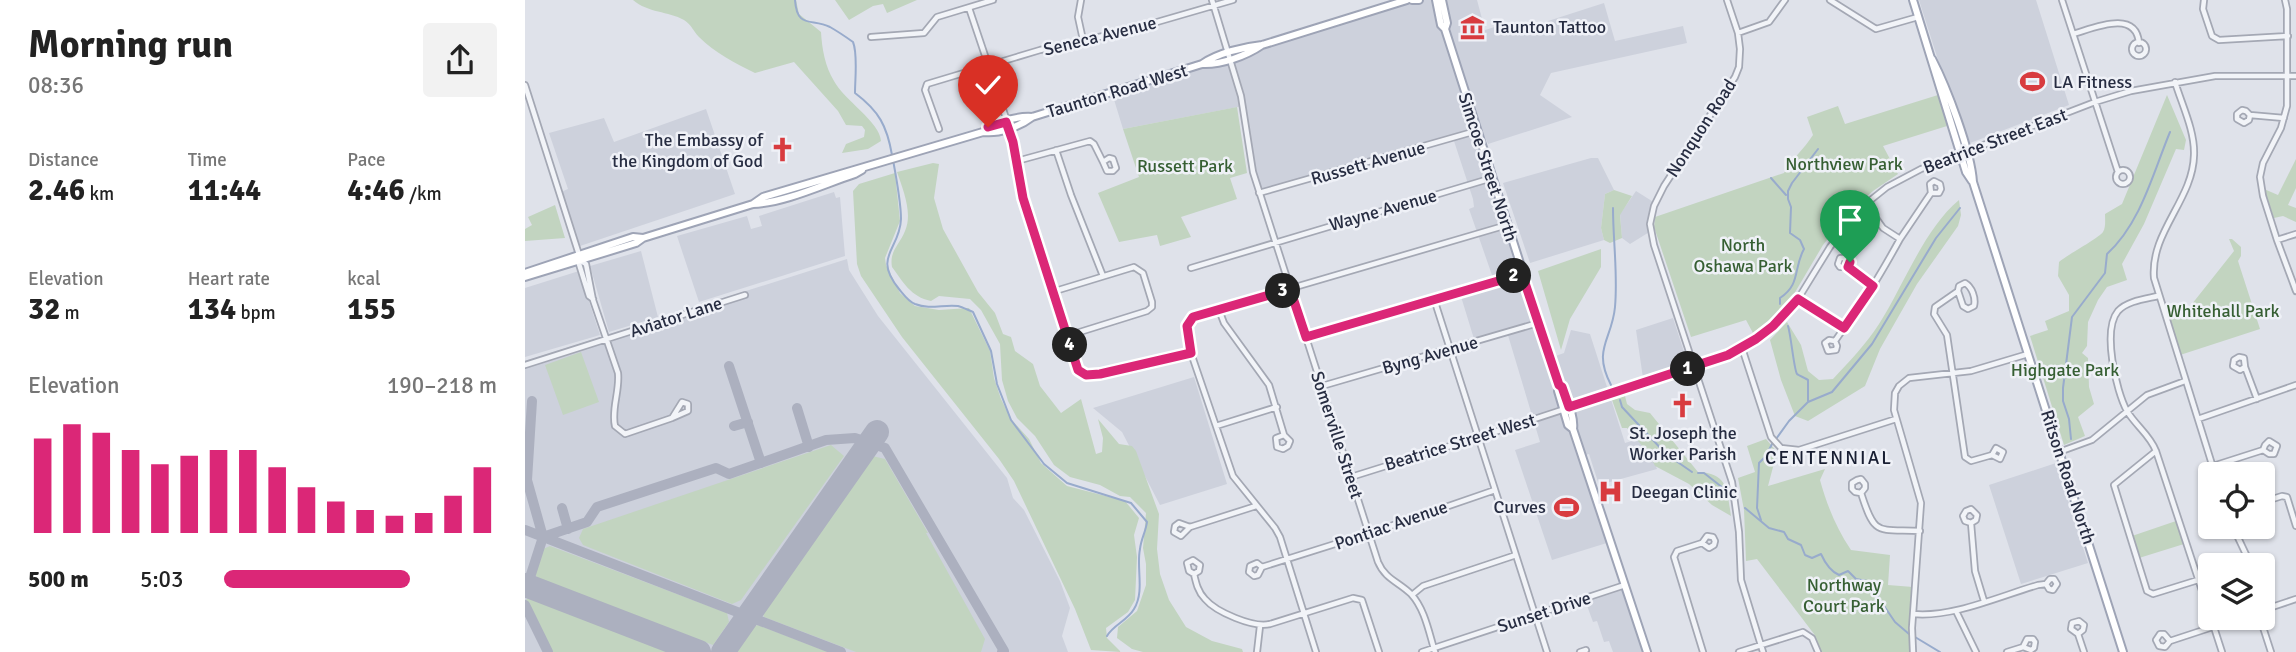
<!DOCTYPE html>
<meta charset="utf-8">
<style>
:root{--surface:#fff;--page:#f2f2f2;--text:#222;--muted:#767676;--accent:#db2777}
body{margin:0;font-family:Signika,sans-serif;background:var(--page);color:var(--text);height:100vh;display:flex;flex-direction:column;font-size:26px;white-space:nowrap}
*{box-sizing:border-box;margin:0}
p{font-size:23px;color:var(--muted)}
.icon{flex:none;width:38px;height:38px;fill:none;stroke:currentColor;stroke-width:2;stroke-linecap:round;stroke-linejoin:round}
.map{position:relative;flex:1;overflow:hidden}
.details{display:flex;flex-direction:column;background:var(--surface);width:525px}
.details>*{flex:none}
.tools{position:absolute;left:1673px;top:462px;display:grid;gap:14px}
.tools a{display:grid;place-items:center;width:77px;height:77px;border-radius:7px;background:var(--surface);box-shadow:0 2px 5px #0004;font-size:35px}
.pin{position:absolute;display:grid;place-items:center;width:60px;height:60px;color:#fff;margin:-72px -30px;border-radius:50% 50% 50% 0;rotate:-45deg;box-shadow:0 0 7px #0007}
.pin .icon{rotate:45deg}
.km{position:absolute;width:35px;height:35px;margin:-18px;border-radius:50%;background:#222;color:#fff;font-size:19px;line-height:35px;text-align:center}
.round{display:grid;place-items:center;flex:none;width:74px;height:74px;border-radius:7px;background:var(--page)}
.summary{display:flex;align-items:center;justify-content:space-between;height:119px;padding:0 28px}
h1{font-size:38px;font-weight:700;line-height:52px}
.figures{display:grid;grid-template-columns:repeat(3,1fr);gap:10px;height:119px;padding:7px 28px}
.figures div{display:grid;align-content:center}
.figures b{font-size:30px;font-weight:700}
.figures small{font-size:19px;font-weight:400}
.figures p{font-size:19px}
.chart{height:196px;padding:14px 28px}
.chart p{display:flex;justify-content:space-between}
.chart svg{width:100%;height:126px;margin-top:7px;stroke:var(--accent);stroke-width:6}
ul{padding:0 28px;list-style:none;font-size:23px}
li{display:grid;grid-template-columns:112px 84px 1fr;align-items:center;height:52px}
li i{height:18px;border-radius:9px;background:var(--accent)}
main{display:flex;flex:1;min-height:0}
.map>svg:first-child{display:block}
.built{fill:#cdd1dc}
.green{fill:#c2d4c0}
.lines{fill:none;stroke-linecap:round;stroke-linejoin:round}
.stream{stroke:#98abcc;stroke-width:2}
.taxiway{stroke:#acb0bf;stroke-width:10}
.runway{stroke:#acb0bf;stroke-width:24}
.minor-casing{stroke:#a4a8b4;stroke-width:8}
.major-casing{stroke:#9ea4b6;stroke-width:10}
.minor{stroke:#f2f4f8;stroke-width:4.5}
.major{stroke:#fff;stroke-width:6}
.route-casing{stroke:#fff;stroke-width:14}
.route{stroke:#db2777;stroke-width:9}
.labels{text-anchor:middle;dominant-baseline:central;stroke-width:5;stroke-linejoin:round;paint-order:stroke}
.poi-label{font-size:18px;fill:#272d42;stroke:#eff1f7;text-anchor:start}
.street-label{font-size:18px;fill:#272d42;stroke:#eff1f7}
.park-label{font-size:18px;fill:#365f33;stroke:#eff1f7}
.neighbourhood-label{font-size:19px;letter-spacing:2px;fill:#191f33;stroke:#eff1f7}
</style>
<main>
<section class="details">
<div class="summary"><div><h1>Morning run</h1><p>08:36</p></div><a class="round"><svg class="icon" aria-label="share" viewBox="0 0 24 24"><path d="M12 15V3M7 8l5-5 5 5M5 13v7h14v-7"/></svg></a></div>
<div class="figures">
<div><p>Distance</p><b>2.46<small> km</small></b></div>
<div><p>Time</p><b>11:44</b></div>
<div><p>Pace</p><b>4:46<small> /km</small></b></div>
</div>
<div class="figures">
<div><p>Elevation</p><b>32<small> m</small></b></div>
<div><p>Heart rate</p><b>134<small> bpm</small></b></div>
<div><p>kcal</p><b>155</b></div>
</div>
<div class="chart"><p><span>Elevation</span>190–218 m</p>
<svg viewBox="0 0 160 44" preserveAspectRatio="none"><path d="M5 44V11M15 44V6M25 44V9M35 44V15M45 44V20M55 44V17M65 44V15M75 44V15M85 44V21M95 44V28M105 44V33M115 44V36M125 44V38M135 44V37M145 44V31M155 44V21"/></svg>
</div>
<ul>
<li><b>500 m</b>5:03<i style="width:68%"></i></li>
</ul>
</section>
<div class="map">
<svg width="1771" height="652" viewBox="0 0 1771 652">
<rect width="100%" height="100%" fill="#dfe2ea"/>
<path class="built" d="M 882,0 L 911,0 L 920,28 L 917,0 L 952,0 L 960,30 L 979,24 L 983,34 L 1079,3 L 1090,41 L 1158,26 L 1162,43 L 1026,73 L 1015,95 L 1047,117 L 963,144 L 942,98 L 1025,358 L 1039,353 L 1046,330 L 1065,334 L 1100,443 L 1120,437 L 1132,469 L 1074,485 L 1064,454 L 1057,456 L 1085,542 L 1027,560 L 990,450 L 1015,442 L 982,332 L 949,339 L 934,290 L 968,278 L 944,209 L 949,207 L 948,199 L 928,138 L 734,193 L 728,172 L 718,106 L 598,129 L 587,93 L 695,56 Z
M 1394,0 L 1511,0 L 1544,105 L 1440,145 Z
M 181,109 L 210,194 L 55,246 L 53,244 L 36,192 L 43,189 L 24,133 L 79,118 L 89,142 Z
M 1066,158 L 1073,158 L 1089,190 L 1080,194 L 1076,228 L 1079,240 L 1005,263 L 978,183 Z
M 1111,191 L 1130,203 L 1126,231 L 1105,244 L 1097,238 L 1095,214 Z
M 309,192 L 311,198 L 315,197 L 320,256 L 174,302 L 152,236 L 222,216 L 226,229 L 237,226 L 234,216 Z
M 116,251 L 133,317 L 84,332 L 65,266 Z
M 322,259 L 324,270 L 353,316 L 482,478 L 488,498 L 499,510 L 535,581 L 545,608 L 537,636 L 543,652 L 0,652 L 0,361 Z
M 54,271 L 75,335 L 0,357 L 0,288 Z
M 1148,318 L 1163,364 L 1118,378 L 1111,330 Z
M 669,377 L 702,484 L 635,505 L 597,432 L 568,408 Z
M 1531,463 L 1563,563 L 1496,584 L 1464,485 Z
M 1100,586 L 1122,652 L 1088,652 L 1084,641 L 1079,642 L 1072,621 L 1068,622 L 1060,600 Z"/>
<path class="green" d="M 108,0 L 271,0 L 274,14 L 296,32 C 297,49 300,66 309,81 C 319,100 355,122 356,141 L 343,149 L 317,153 L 321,144 L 339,137 L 340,130 L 337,126 L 321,125 L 313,111 L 269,62 L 230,73 C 210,63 190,53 174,37 C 168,31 167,25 159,20 C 143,11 123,13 108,0 Z
M 310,0 L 392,0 L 362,13 L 358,4 L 348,6 L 324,20 Z
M 1413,95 L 1422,126 L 1358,146 L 1373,174 L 1348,191 L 1323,213 L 1298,245 L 1269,294 L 1250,315 L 1228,333 L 1221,320 L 1166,337 L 1129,227 L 1130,217 L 1259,173 C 1267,159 1279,149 1288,135 L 1282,117 L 1313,106 L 1320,124 Z
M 1642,95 L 1661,140 L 1659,150 L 1651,149 L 1619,224 L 1597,264 L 1602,280 L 1582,287 L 1573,300 L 1563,322 L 1562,346 L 1557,353 L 1563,358 L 1564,387 L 1569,404 L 1553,417 L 1560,436 L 1539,445 L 1505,336 L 1523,330 L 1520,321 L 1544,311 L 1544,295 L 1533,276 L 1534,262 C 1542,255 1574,238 1578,232 C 1581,227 1580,220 1580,214 L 1597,204 Z
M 712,107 L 722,173 L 705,178 L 712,199 L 656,217 L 666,237 L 635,246 L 632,235 L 594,242 L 573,193 L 614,177 L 598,129 Z
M 1771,159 L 1771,188 L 1763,205 L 1771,208 L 1771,222 L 1758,216 L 1749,218 L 1739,189 L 1753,195 Z
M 408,163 L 414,164 L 409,198 L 418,229 L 453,292 L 470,313 L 478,334 L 486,337 L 490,351 L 508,364 L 515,386 L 536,413 L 556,399 L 571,454 L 577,452 L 578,438 L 573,419 L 594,444 L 607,446 L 611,451 L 634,514 L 632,549 L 635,574 L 644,600 L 661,627 L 687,641 L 717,649 L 718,652 L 618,652 L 607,649 L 592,638 L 593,627 L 612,611 L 621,585 L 621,564 L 618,548 L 621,513 L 605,497 L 595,496 L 575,485 L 545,477 L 529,465 L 510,436 L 492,418 L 483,401 L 477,380 L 475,344 L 456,310 L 445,299 L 414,296 L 406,301 C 386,297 378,282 367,267 C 364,251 375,244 380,231 C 388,213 378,190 372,172 Z
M 370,173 L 375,221 L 360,258 L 361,265 L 375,293 L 390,306 L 414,310 L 444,308 L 465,351 L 469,378 L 476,399 L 486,419 L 504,439 L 516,463 L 542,486 L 600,501 L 614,518 L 609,535 L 612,557 L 610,600 L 603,612 L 581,628 L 582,638 L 596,652 L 566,650 L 550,609 L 489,481 L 474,459 L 377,337 L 336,276 L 332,264 L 328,191 L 334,184 Z
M 1089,190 L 1107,196 L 1095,215 L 1097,238 L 1085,243 L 1079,240 L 1076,228 L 1080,194 Z
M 1434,200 L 1436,215 L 1433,226 L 1392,284 L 1355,349 L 1340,386 L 1283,421 L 1270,416 L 1256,380 L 1245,340 L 1262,322 L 1276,345 L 1283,371 L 1294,380 L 1308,379 C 1324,362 1341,344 1354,324 C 1379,285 1399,229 1434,200 Z
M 30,205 L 40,238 L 0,241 L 0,229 L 7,225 L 3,217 Z
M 1704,239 L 1707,239 L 1716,247 L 1716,256 L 1713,261 L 1735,329 L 1652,356 L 1639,315 L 1663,309 L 1709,251 Z
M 1076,249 L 1076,267 L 1045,319 L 1036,350 L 1013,271 Z
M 56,352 L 74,402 L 38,415 L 20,365 Z
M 1100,396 L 1102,404 L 1110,410 L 1125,413 L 1173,472 C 1203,473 1202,490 1206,516 L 1187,505 L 1164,484 L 1130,466 L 1124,454 L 1102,428 L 1097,428 L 1087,400 Z
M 1241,439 L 1252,452 L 1243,486 L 1300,469 L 1295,480 C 1302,505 1311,528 1326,550 L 1365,555 L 1363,585 L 1388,587 L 1385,652 L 1296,652 L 1289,634 L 1232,559 L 1221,561 L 1219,510 L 1213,478 L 1230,472 L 1222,446 Z
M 306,445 L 319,456 L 216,600 L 207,604 L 58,545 L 54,538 L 58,529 Z
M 343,455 L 360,459 L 403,533 L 401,533 L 460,639 L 456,652 L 331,652 L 239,617 L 236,607 Z
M 1651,521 L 1659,544 L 1614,558 L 1607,536 Z
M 25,546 L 202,613 L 204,622 L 188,645 L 13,580 L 9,571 L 18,549 Z
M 5,596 L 151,652 L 28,652 L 1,600 Z
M 233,625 L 303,652 L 208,652 L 207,649 L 221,629 Z"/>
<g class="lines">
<path class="stream" d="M 270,0 C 272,29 286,18 305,27 C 312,31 321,37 328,42 C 333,54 330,78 330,93 C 354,111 362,126 367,155
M 368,160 C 371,176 376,204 376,219 C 375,250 347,256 374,289 C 379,295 383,301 390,304 C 405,310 419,304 433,306 C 437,307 443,310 448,312 L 466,351 L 472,384 L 486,420 L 519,464 L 542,483 L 606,503 L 622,522 C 621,531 616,539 615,549 C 611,568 620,591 609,609 C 602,621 588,625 582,636
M 1246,178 L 1261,195
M 1255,304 L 1255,298 C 1276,284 1268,269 1279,249 L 1275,240 L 1265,233 L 1266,207 L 1263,199 L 1263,191 L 1267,183 L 1293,149
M 1263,326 C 1266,335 1269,370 1272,374 C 1273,375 1282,379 1283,380 L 1283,401
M 1086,385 C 1067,349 1087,340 1090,307 C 1093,274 1088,241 1088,208
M 1095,400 L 1097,407 L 1141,454 L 1167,472
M 1251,439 L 1264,421 L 1283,402 L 1307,392 L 1347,344 L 1411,238 L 1435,208
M 1546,439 L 1544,419 L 1538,401 L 1538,388 L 1547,317 L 1580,273 L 1582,254 C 1616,223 1628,173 1645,132
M 1173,473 L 1179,473 L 1207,495
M 1220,508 L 1244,528 L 1259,532 L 1263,539 L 1276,545 L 1280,555 L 1287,558 L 1296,554 C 1300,563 1305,571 1314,575 L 1323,571 L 1331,579 L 1342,581 L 1370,622 L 1384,634
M 1236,520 L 1232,508 L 1234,463 L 1241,456 L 1247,444
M 1390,637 L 1415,652"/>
<path class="taxiway" d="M 204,366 L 236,463
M 272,408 L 284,447
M 209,426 L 223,422
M 37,508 L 43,529
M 0,530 L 316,652
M 18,537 L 62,522 L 72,507 L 191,468 L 204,474 L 301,440 L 330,438 L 360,448 L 479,651 L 477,652
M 0,593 L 18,537 L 2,480 L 7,401
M 0,605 L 23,652"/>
<path class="runway" d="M 0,585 L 174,652
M 198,652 L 352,432"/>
<defs>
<path id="minor" d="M 556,0 L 553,17 L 558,40
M 687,0 L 716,96 L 728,172 L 853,562 C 860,579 874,582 886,594 C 900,609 904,633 910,652
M 1202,0 L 1213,33 L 1215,49 L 1214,67 L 1210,77 L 1139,186 L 1129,206 L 1125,224 L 1129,245 L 1207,482 L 1214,532 L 1216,580 L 1238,652
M 1305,0 L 1351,29 L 1393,17
M 1537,0 L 1593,172
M 1679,0 L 1678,9 L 1687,36 L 1694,40 L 1763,36
M 1760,0 L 1762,9 L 1762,106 L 1756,128 L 1738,163 L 1735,177 L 1738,196 L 1752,240 L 1771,291
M 444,8 L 486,133 L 498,198 L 553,370 L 561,375 L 575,374 L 666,353
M 1213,33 L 1244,22 L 1260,0
M 1548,34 C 1569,28 1611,9 1614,43
M 346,37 L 399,33 L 412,17 L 468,0
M1607 49a7 7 0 1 1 14 0a7 7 0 1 1-14 0Z
M 1650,82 C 1657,105 1670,131 1669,155 C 1668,200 1625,232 1629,278 L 1690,474
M 0,85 L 56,261 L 54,264 L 64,296 L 68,299
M 1725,115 L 1721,111 L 1717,110 L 1712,114 L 1712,119 L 1719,123 L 1724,120 L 1725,115 L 1759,118
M 414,129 L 400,90 L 402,84 L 515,50 L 601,31 L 708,0
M 531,150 L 546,195 L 578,276
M 492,161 L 565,141 L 569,144 L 578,162 L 584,158 L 588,159 L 591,168 L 588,171 L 582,171 L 578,162
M1591 177a7 7 0 1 1 14 0a7 7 0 1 1-14 0Z
M 734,193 L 951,131
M 1375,239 L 1406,193 L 1405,184 L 1409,181 L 1415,184 L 1416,189 L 1414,193 L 1406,193
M 1752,240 L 1771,234
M 56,261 L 61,264 L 68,300 L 93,373 C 95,391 86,409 90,426 L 100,434 L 147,418
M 1323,267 L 1315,267 L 1313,264 L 1315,258 L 1323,258 L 1325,262 L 1323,267 L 1348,286
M 666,268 L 967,178
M 1433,291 L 1438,306 L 1443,309 L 1449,306 C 1451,298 1447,287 1440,283 L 1434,286 L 1433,291 L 1410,307 L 1409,314 L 1422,335 L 1440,457 L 1446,461 L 1467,455 L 1471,448 L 1478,452 L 1475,459 L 1467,455
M 527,292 L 609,267 L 618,273 L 627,302 L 627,307 L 622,311 L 542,336
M 1633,296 C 1620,299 1602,301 1593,311 C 1577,330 1591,391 1602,411 C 1611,426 1625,435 1631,451 L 1685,615
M 909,299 L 1022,652
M 1273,299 L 1319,328 C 1341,300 1358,270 1375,239 L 1358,228 L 1341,204
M 694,310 L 699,323 L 744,385 L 759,435 L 765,441 L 763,446 L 758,449 L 752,447 L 751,438 L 759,435
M 781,337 L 997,274
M 1310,341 L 1312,346 L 1311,350 L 1303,351 L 1300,343 L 1304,340 L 1310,341 L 1319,328
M 1217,348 L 1246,437 L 1256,448 L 1274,450 L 1371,419
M 0,365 L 220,295
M 1720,367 L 1719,358 L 1714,357 L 1709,360 L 1708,366 L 1715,370 L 1720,367 L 1732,399
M 797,386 L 1013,323
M 157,402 L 163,404 L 163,411 L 147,418 Z
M 1673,419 L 1771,385
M 691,426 L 752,407
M 1631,451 L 1589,485 L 1622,591 L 1628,594 L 1673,580
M 1534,452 L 1567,440 L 1622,395 L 1660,381
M 1688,466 L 1738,450 L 1740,445 L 1744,441 L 1752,446 L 1749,454 L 1744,454 L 1738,450
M 826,477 L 979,429 L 1174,365 L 1217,348 L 1248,326 L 1273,299 L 1305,247 L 1332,211 L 1362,187 L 1396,169 L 1570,102 L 1606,91 L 1690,76 L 1771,76
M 1336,493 L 1340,488 L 1340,484 L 1336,479 L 1332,480 L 1327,483 L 1327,489 L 1330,492 L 1336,493 C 1350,537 1352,529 1395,531
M 1738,502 L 1757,496 L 1762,497 L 1771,526
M 1446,523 L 1451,520 L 1452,515 L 1446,509 L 1441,511 L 1438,516 L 1440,521 L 1446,523 L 1450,571 L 1459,601
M 665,527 L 656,536 L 649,532 L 650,526 L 654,523 L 665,527 L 731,506
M 1708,527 L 1726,565
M 1177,543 L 1184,548 L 1189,545 L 1190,541 L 1188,537 L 1182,536 L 1177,543 L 1152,551 L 1149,557 L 1178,652
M 737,567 L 732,563 L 725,566 L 724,572 L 729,576 L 733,575 L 737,567 L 848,532 L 970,490
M 669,574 L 664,571 L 662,563 L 668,560 L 675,565 L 674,571 L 669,574 C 671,583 673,592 680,599 C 691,612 728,628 745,624 L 828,598 L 837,600 L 854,652
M 887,595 L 898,586 L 991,555
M 1738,610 L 1771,599
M 1431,611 L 1451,652
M 1388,614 C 1427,618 1475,596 1513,585 L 1521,584 L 1525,579 L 1529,579 L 1532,584 L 1528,590 L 1524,589 L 1521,584
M 1686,618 L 1697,652
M 1735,618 L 1746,652
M 1553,634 L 1558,630 L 1559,625 L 1554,621 L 1547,623 L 1546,629 L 1553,634 L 1559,652
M 1645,641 L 1639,634 L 1635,634 L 1631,640 L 1634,646 L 1640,647 L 1645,641 L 1715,618
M 732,652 L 735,626
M 791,652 L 755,537 L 750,528 L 708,476 L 666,353 L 662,326 L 668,317 L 982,225
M 897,652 L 1100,585
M 1055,652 L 1061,650
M 1214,652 L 1278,632 L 1287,638 L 1293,652
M 1388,652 L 1387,628 L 1396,503 L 1369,410 L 1370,393 L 1374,386 L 1384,378 L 1446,371 L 1503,354
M 1482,652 L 1498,647 L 1506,650 L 1509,648 L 1510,642 L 1508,639 L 1502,639 L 1498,647"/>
<path id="major" d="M 887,0 L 894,0
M 911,0 L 916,25 L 920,29 L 1034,385 L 1037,387 C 1041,400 1050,416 1048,429 L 1122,652
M 917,0 L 922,23 L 920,29
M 1388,0 L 1441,172 L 1447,181
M 1407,59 C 1422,88 1446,151 1448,182 L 1598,652
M 677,64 C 693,53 718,47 737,45 L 882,0
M 458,132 C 474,134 494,127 507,117
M 228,204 L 238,197 L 458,132 C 468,122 493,116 507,117 L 677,64 C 696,65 721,56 737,45
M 0,273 L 108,237 L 118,238
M 0,277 L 111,243 L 118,238 L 228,204 C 260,203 299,184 330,174 L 337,170
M 1034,385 L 1033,391 L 1043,425 L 1048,429"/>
</defs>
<use href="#minor" class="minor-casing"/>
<use href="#major" class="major-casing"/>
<use href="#minor" class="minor"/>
<use href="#major" class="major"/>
</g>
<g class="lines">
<defs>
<path id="route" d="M 463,127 L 481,122 L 488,142 L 498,198 L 553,370 L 561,375 L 575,374 L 666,353 L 662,326 L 668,317 L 765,289 L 781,337 L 997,274 L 1034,385 L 1037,387 L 1044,407 L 1203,355 L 1231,339 L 1248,326 L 1273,299 L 1319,328 L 1348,286 L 1323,267 L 1325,262"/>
</defs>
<use href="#route" class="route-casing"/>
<use href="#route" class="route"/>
</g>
<defs>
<symbol id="museum-bare" viewBox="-9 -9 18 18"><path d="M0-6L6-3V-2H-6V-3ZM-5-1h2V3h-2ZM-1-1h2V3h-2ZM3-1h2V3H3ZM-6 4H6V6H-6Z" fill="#d83b3f" stroke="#eff1f7" stroke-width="2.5" paint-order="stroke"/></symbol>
<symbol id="stadium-bare" viewBox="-9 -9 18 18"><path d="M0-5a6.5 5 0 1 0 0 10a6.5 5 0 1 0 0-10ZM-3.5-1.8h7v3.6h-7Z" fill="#d83b3f" stroke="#eff1f7" stroke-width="2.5" paint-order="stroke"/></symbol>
<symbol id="church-bare" viewBox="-9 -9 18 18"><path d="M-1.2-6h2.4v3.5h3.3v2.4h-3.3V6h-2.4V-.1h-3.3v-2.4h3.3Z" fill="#d83b3f" stroke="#eff1f7" stroke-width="2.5" paint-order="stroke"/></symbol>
<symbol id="hospital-bare" viewBox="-9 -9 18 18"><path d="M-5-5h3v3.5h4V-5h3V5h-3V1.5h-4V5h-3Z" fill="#d83b3f" stroke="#eff1f7" stroke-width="2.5" paint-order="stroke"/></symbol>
</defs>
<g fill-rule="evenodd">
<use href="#museum-bare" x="930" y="10" width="35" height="35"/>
<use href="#stadium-bare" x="1490" y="64" width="35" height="35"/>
<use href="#church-bare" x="240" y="132" width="35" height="35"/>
<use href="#church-bare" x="1140" y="388" width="35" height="35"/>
<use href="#hospital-bare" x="1068" y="474" width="35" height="35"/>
<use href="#stadium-bare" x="1024" y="490" width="35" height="35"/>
</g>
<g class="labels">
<g class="poi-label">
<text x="968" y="27">Taunton Tattoo</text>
<text x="1528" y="82">LA Fitness</text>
<text x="238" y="140" text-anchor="end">The Embassy of<tspan x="238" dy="21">the Kingdom of God</tspan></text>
<text x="1158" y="433" text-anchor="middle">St. Joseph the<tspan x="1158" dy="21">Worker Parish</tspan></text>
<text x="1106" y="492">Deegan Clinic</text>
<text x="1021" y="507" text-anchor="end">Curves</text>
</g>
<g class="street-label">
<text transform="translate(575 36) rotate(-14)">Seneca Avenue</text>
<text transform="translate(592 91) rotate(-17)">Taunton Road West</text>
<text transform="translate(1176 128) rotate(-57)">Nonquon Road</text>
<text transform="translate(1470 141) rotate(-21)">Beatrice Street East</text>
<text transform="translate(843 163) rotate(-16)">Russett Avenue</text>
<text transform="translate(963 167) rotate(72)">Simcoe Street North</text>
<text transform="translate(858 210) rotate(-16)">Wayne Avenue</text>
<text transform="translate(151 317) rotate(-18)">Aviator Lane</text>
<text transform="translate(905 355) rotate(-16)">Byng Avenue</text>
<text transform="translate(812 435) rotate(72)">Somerville Street</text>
<text transform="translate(935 442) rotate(-17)">Beatrice Street West</text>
<text transform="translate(1543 477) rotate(72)">Ritson Road North</text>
<text transform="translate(866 525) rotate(-19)">Pontiac Avenue</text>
<text transform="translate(1019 612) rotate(-18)">Sunset Drive</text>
</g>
<g class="park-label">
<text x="1319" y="164">Northview Park</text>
<text x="660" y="166">Russett Park</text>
<text x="1218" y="245">North<tspan x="1218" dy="21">Oshawa Park</tspan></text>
<text x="1698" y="311">Whitehall Park</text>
<text x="1540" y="370">Highgate Park</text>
<text x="1319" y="585">Northway<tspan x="1319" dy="21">Court Park</tspan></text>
</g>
<g class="neighbourhood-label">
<text x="1304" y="458">CENTENNIAL</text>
</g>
</g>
</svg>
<div class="tools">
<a><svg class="icon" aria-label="locate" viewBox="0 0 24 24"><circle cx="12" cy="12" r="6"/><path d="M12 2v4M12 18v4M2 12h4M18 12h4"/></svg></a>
<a><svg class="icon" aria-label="layers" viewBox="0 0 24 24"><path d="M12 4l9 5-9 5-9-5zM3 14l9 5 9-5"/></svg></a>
</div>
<div class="pin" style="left:1325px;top:262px;background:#1e9e55"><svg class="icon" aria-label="arrive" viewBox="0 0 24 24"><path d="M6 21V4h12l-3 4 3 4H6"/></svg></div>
<div class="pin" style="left:463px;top:127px;background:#d93025"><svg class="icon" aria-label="check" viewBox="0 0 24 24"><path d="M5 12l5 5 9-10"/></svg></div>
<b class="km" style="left:1163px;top:369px">1</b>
<b class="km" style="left:989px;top:276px">2</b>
<b class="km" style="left:758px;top:291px">3</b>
<b class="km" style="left:545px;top:345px">4</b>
</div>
</main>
